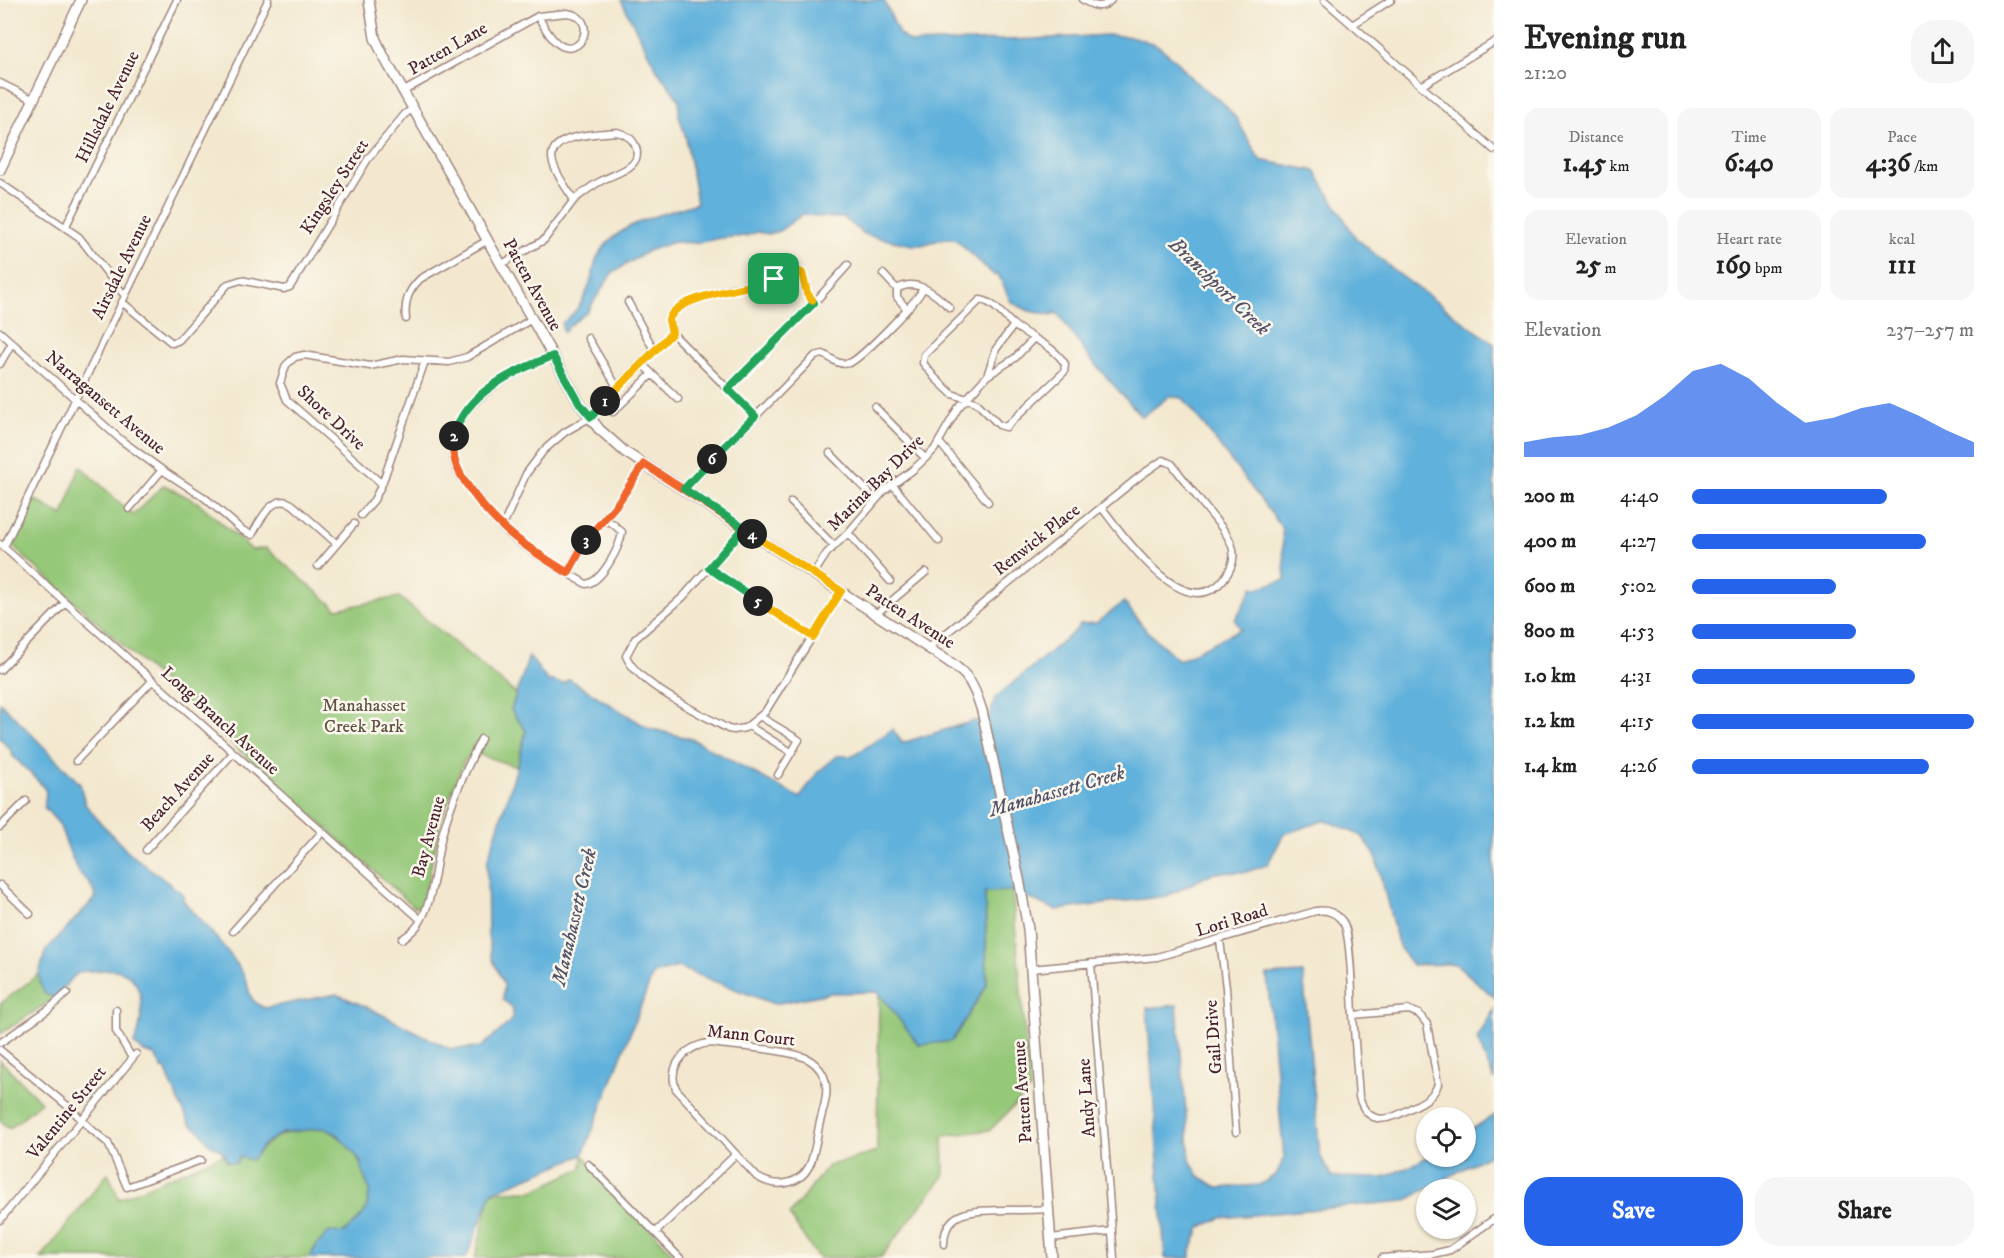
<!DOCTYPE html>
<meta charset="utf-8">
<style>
:root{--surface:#fff;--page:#f6f6f6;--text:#222;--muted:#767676;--accent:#2563eb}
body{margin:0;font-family:"IM FELL DW Pica",serif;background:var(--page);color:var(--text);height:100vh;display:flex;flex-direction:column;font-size:22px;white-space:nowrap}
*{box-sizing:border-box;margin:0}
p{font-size:20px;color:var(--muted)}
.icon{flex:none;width:33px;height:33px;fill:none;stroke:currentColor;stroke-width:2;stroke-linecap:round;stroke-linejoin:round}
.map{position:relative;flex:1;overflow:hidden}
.side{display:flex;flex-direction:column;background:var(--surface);width:510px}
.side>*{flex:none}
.controls{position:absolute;left:1416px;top:1107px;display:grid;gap:12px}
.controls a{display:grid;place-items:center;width:60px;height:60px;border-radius:50%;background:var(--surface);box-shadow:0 2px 4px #0004;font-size:30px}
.pin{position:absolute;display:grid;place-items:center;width:51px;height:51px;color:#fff;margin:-26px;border-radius:12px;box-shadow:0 3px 9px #0006}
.km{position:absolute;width:30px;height:30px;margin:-15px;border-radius:50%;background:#222;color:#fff;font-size:16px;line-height:30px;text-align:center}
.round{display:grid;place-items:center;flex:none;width:63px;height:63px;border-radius:24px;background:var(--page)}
.headline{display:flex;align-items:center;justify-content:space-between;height:102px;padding:0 30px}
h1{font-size:33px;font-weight:800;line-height:45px}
.metrics{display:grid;grid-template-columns:repeat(3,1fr);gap:9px;height:102px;padding:6px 30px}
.metrics div{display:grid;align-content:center;border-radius:15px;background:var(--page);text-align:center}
.metrics b{font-size:26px;font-weight:800}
.metrics small{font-size:16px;font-weight:400}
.metrics p{font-size:16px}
.chart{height:168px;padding:12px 30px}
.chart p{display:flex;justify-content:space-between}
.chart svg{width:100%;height:108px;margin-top:6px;fill:var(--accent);opacity:.7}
.action{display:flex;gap:12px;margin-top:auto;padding:12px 30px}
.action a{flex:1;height:69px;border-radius:24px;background:var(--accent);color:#fff;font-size:24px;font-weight:800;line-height:69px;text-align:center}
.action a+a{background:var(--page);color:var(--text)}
ul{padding:0 30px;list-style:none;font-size:20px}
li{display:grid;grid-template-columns:96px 72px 1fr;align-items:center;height:45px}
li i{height:15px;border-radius:8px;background:var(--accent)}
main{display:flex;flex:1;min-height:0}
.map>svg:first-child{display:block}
.green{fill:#95c879;stroke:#707452;stroke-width:1.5}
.water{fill:#61b1db;stroke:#566883;stroke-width:1.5}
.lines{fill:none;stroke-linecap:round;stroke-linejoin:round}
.street-casing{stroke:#9e847d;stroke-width:9}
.secondary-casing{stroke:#9e847d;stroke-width:12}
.street{stroke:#fff;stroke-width:6}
.secondary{stroke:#fff;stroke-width:9}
.split-1-casing{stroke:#fff;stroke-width:12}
.split-2-casing{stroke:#fff;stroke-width:12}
.split-3-casing{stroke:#fff;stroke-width:12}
.split-4-casing{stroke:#fff;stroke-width:12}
.split-5-casing{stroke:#fff;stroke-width:12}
.split-6-casing{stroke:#fff;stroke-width:12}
.split-7-casing{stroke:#fff;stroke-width:12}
.split-8-casing{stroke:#fff;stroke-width:12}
.split-1{stroke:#f5b400;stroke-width:8}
.split-2{stroke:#22a559;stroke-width:8}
.split-3{stroke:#f0652b;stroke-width:8}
.split-4{stroke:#f0652b;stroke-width:8}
.split-5{stroke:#f5b400;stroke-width:8}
.split-6{stroke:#22a559;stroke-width:8}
.split-7{stroke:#22a559;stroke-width:8}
.split-8{stroke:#f5b400;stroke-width:8}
.labels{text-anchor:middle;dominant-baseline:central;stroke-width:5;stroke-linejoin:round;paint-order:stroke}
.street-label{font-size:18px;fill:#4a1f2b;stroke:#fbf7ec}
.park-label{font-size:18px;fill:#605242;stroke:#fbf7ec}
.water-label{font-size:20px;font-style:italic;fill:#525269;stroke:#fbf7ec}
</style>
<main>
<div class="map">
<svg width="1494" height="1258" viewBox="0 0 1494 1258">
<rect width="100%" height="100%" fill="#fbf7ec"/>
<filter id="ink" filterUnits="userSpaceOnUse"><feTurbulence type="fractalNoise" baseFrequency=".0167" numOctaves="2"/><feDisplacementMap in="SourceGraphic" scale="12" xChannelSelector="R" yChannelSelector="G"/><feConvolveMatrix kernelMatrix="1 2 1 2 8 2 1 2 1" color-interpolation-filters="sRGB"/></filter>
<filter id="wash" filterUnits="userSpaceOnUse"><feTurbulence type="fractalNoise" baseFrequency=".008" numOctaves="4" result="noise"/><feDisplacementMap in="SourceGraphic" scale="24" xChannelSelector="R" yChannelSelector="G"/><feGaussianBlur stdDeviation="1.35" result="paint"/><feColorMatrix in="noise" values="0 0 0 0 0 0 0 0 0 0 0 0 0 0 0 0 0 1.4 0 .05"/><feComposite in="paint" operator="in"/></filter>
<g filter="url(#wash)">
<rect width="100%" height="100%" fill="#f3e8cf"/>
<path class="green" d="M 80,466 L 133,515 L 164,485 L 199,503 L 252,550 L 266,548 L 337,609 L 399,597 L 516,694 L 511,710 L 526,731 L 517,767 L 481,755 L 465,759 L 440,822 L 424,902 L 420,906 L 414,907 L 11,545 L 34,499 L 63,516 Z
M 985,891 L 1012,891 L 1030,1090 L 990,1130 L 943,1136 L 944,1176 L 881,1257 L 818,1258 L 789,1215 L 828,1166 L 877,1152 L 879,992 L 919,1045 L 987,985 Z
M 39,974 L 55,998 L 0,1034 L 0,1004 Z
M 0,1060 L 41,1102 L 10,1128 L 0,1121 Z
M 324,1128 C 344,1137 360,1155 364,1176 C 365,1181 369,1185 370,1189 C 374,1206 355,1227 341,1234 C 334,1238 321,1240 316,1246 C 313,1250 312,1254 309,1258 L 41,1258 L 108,1173 L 119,1199 L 224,1154 L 226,1161 L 239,1157 L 252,1159 C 277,1129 288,1132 324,1128 Z
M 583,1155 L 677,1258 L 475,1258 L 491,1192 L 533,1191 L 582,1168 Z"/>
<path class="water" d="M 621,0 L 884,0 L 899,34 L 911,43 L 1034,39 L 1109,35 L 1134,37 L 1157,45 L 1176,60 L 1193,80 L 1221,101 L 1236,118 L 1260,160 L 1315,171 L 1355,237 L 1396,272 L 1494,344 L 1494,997 L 1456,964 L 1412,965 L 1399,947 L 1375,855 L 1362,836 L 1326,820 L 1284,834 L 1267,865 L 1246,872 L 1213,873 L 1167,896 L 1056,910 L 1012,891 L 985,892 L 987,985 L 952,1041 L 919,1045 L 878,992 L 830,993 L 774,1004 L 677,967 L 653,974 L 583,1155 L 492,1192 L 466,1258 L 309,1258 L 317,1245 L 329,1232 L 344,1233 L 359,1219 L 366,1210 L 370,1190 L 365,1179 L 360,1160 L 337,1134 L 324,1128 L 282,1133 L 265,1143 L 252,1160 L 239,1157 L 237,1163 L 227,1162 L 224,1153 L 216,1147 L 209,1144 L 201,1132 L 190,1124 L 178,1100 L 165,1069 L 162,1069 L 155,1055 L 144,1052 L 134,1044 C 143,1023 148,984 123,972 C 114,968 105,970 95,971 C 91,971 85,971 81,972 C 73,974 61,991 55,998 L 45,994 L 40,983 L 39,974 L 46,950 L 96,897 L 89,882 L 80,874 L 72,858 L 59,824 L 44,807 L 46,792 L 42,785 L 13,756 L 10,749 L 0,739 L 0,702 L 80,784 L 85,804 L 98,820 L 128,852 L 183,894 L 183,900 C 203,925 227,946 243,974 C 252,989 245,1000 265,1008 L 336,994 L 367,1007 L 450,1049 L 481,1047 L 508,1024 L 512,1018 L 513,1008 L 503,1000 L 504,984 L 492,958 L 488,936 L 487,862 L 517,767 L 526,731 L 511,710 L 529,656 L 547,680 L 563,684 L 569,679 L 648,728 L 692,739 L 800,798 L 817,773 L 837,756 L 853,756 L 893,729 L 902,743 L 990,716 L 995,698 L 1076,630 L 1080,624 L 1096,623 L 1124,602 L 1146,630 L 1179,660 L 1241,629 L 1235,620 L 1253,587 L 1257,588 L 1285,580 L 1282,530 L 1280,525 L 1183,398 L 1173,397 L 1171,395 L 1142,417 L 1087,355 L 1059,315 L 1054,312 L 1053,315 L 1029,311 L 1011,302 L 998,274 L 995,276 L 955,239 L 943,239 L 921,245 L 913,245 L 870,236 L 863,233 L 844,218 L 822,217 L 803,214 L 779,231 L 769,234 L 757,232 L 746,236 L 721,238 L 697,243 L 673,242 L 648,251 L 612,273 L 587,312 L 568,327 L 566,331 L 563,332 L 562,323 C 581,310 589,290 594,269 C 595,264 595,260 598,256 C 618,221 662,215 697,203 L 686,138 L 679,116 L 679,100 L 656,68 Z
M 1303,973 L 1320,1155 L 1332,1177 L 1382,1178 L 1409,1167 L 1427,1157 L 1466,1156 L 1466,1133 L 1494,1115 L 1494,1152 L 1405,1201 L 1220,1218 L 1200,1228 L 1191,1250 L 1191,1258 L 1165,1258 L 1147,1008 L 1177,1005 L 1190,1160 L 1199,1176 L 1218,1188 L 1259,1185 L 1276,1175 L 1284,1158 L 1267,975 Z
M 1494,1009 L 1494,1080 L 1477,1039 Z"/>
</g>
<g filter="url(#ink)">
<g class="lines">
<defs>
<path id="street" d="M 1083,0 C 1093,6 1102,10 1111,0
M 1324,0 L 1494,150
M 567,13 C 600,17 581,62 557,43 C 549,37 543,25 538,16 Z
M 1352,25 L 1391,0
M 0,83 L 34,100
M 1421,86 L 1494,42
M 404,91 L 538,16
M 617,132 C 625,134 632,138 635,145 C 645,168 614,173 601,181 C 591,186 583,193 574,200 C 567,189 557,176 553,163 C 544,133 601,134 617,132 Z
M 0,183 L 79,237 L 125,296
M 66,226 L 177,0
M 502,264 L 544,240 L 574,200
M 883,274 L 897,289
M 980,300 C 994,301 1004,318 1015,326 C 1032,339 1053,345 1065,364 L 1064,372 L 1006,427 L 999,425 L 976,402 L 952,394 L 935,378 L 923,363 L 924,355 Z
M 122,302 L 172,343 L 179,340 L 228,284 L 241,280 L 284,289 L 290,287 L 368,159 L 405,114 L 414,108
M 628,302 L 654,350
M 906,308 L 897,297 L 897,289 C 916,277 936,294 950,308
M 406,319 C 404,302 408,291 420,279 L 488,240
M 0,332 L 121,440 L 162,470 L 205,498 L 242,530 L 252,535 C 260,520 274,491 293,505 L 337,544
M 672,333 L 755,416
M 588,338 L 617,387
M 553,356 C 511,372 432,412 457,470 C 461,478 467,485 473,492 C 485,510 499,526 516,540 C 538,557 563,570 586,584 C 602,582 620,547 622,532 L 612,523 L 603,520
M 641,363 L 678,399
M 0,364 L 12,343
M 987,376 L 996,349 L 1014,325
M 728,389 L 814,303 L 848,265
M 875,407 L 925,458
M 613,412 L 652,374
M 939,442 L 988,502
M 830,453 L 876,500
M 382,484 L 287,400 L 280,383 L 286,365 L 295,357 L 304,355 L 370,366 L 403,359 L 449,362 L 467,357 L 532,319
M 892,484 L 939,541
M 684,489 L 815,356 L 823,354 C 832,358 838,366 849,363 C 859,361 920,298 922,290
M 791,502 L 834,546
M 129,509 L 162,470
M 361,515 L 374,500 L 382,484 L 425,361
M 502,528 L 526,474 L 544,450 L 565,432 L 591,417 L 617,387 L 672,333 L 669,320 L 674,310 L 695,300 L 733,288 L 757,286 L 799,271 L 802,273 L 807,293 L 814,303
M 744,528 L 683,597 L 635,639 L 626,656 C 638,685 700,713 728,729 L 734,730 L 745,728 L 765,712 L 841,591
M 848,533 L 890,581
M 0,544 L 421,920
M 4,547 L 268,0
M 318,566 L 354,524
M 709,568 L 813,637
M 568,573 L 584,541 L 617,504 L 644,464
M 814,573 L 827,553 L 848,533 L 884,491 L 914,469 L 934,450 L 958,408 L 987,376 L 1015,358 L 1034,338
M 876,614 L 926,572
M 928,648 L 1140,476 L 1163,460 L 1172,464 C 1184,480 1196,496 1209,512 C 1217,522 1228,533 1232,546 C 1236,558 1231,570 1223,580 C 1185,626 1123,535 1102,508
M 0,670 L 65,603
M 761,717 L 799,740 L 778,775
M 749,726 L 791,752
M 76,761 L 152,681
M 0,827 L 26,801
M 146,850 L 233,753
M 0,885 L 30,914
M 233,931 L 322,832
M 402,939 C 410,934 417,928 421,920 C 436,893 435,854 445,825 C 454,795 467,767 481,739
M 1220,940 L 1226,988 L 1236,1132
M 1091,963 L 1114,1258
M 1031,969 L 1157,957 L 1316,911 C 1327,909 1338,913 1344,924 C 1351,937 1352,997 1353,1015
M 116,1010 L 116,1031 L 132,1058
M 1409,1010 L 1419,1014 L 1427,1024 L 1438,1084 C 1434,1097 1423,1102 1411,1108 C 1391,1120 1368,1128 1359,1097 L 1353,1015 Z
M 0,1043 L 49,1009 L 67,993
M 712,1043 C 736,1047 788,1049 808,1059 C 817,1064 825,1074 826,1085 C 828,1098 822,1112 819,1126 C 817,1137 815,1150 811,1162 C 802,1185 777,1189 757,1177 L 676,1089 C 666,1065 689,1043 712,1043 Z
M 0,1050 L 70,1108 L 91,1129 L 108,1143 L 127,1187 L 201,1160
M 588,1164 L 680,1258
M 0,1220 L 136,1054
M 656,1232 L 735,1155
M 1050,1238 L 1112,1231
M 944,1244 C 944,1207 979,1211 1005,1210 C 1019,1210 1033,1210 1048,1209
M 1382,1258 L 1433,1254 L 1450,1250 L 1494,1219"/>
<path id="secondary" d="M 369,1 L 375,38 L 385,59 L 580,404 L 599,429 L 625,452 L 928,648 C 961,670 970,671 982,711 L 1019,879 L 1028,929 L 1052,1258
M 0,170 L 81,0"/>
</defs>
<use href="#street" class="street-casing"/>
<use href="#secondary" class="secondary-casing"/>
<use href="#street" class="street"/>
<use href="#secondary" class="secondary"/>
</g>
</g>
<g class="lines" filter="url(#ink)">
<defs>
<path id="split-1" d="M 605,401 L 672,333 L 669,320 C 675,294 752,289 774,279"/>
<path id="split-2" d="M 454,436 C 464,393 516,370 553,356 L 580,404 L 591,417 L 605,401"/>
<path id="split-3" d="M 454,436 C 450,459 459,474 472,492 C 499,530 529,549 568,573 L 586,540"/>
<path id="split-4" d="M 586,540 L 617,504 L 644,464 L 752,534"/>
<path id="split-5" d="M 752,534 L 841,591 L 813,637 L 758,601"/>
<path id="split-6" d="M 712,459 L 684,489 L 744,528 L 709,568 L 758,601"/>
<path id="split-7" d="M 712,459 L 755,416 L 728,389 L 814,303 L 812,300"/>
<path id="split-8" d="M 774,279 L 798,271 L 802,273 L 807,293 L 812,300"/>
</defs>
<use href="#split-1" class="split-1-casing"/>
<use href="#split-2" class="split-2-casing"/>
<use href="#split-3" class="split-3-casing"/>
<use href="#split-4" class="split-4-casing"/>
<use href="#split-5" class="split-5-casing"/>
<use href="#split-6" class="split-6-casing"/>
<use href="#split-7" class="split-7-casing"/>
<use href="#split-8" class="split-8-casing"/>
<use href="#split-1" class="split-1"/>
<use href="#split-2" class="split-2"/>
<use href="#split-3" class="split-3"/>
<use href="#split-4" class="split-4"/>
<use href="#split-5" class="split-5"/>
<use href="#split-6" class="split-6"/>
<use href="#split-7" class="split-7"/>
<use href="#split-8" class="split-8"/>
</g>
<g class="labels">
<g class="street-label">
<text transform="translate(448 49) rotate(-30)">Patten Lane</text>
<text transform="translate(108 107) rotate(-64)">Hillsdale Avenue</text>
<text transform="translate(335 187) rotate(-57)">Kingsley Street</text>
<text transform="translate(122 267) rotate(-64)">Airsdale Avenue</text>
<text transform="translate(532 285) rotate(61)">Patten Avenue</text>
<text transform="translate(105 403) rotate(40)">Narragansett Avenue</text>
<text transform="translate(331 418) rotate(43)">Shore Drive</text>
<text transform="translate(876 483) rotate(-45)">Marina Bay Drive</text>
<text transform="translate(1037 540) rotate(-38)">Renwick Place</text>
<text transform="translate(910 617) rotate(33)">Patten Avenue</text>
<text transform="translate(220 721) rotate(42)">Long Branch Avenue</text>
<text transform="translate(178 792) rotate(-48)">Beach Avenue</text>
<text transform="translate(429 837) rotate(-75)">Bay Avenue</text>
<text transform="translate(1232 921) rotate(-17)">Lori Road</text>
<text transform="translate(751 1036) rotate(6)">Mann Court</text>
<text transform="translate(1214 1037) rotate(-94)">Gail Drive</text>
<text transform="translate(1023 1092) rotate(-94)">Patten Avenue</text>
<text transform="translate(1087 1098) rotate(-94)">Andy Lane</text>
<text transform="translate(67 1113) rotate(-51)">Valentine Street</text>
</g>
<g class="park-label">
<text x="364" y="706">Manahasset<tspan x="364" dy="21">Creek Park</tspan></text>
</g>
<g class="water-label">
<text transform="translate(1219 287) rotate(44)">Branchport Creek</text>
<text transform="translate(1057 792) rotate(-16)">Manahassett Creek</text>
<text transform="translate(575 917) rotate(-77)">Manahassett Creek</text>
</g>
</g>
</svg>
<div class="controls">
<a><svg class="icon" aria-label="locate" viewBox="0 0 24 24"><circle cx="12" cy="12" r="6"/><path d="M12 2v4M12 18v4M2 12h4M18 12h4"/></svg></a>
<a><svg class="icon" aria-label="layers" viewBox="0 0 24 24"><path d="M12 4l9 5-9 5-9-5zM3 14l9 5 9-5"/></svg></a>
</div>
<div class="pin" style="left:774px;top:279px;background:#1e9e55"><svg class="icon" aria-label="arrive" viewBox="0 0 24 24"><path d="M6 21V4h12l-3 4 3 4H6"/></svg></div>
<b class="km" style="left:605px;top:401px">1</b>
<b class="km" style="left:454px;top:436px">2</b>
<b class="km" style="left:586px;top:540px">3</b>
<b class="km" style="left:752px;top:534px">4</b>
<b class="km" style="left:758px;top:601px">5</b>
<b class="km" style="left:712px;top:459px">6</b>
</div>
<section class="side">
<div class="headline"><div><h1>Evening run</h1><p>21:20</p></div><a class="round"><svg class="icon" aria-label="share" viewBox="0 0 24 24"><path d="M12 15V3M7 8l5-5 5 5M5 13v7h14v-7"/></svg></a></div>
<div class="metrics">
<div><p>Distance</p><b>1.45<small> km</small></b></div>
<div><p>Time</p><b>6:40</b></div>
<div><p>Pace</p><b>4:36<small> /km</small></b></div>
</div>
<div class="metrics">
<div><p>Elevation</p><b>25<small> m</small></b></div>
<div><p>Heart rate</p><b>169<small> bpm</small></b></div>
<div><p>kcal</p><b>111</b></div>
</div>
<div class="chart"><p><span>Elevation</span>237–257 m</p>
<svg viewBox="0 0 160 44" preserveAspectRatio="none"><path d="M0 44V38L10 36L20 35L30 32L40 27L50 19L60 9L70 6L80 12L90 22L100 30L110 28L120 24L130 22L140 27L150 33L160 38V44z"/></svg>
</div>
<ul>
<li><b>200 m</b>4:40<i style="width:69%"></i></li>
<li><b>400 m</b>4:27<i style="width:83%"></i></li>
<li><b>600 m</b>5:02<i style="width:51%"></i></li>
<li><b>800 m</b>4:53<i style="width:58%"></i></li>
<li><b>1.0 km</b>4:31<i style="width:79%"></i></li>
<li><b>1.2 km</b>4:15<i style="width:100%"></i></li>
<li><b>1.4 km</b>4:26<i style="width:84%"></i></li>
</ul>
<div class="action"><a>Save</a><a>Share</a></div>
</section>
</main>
